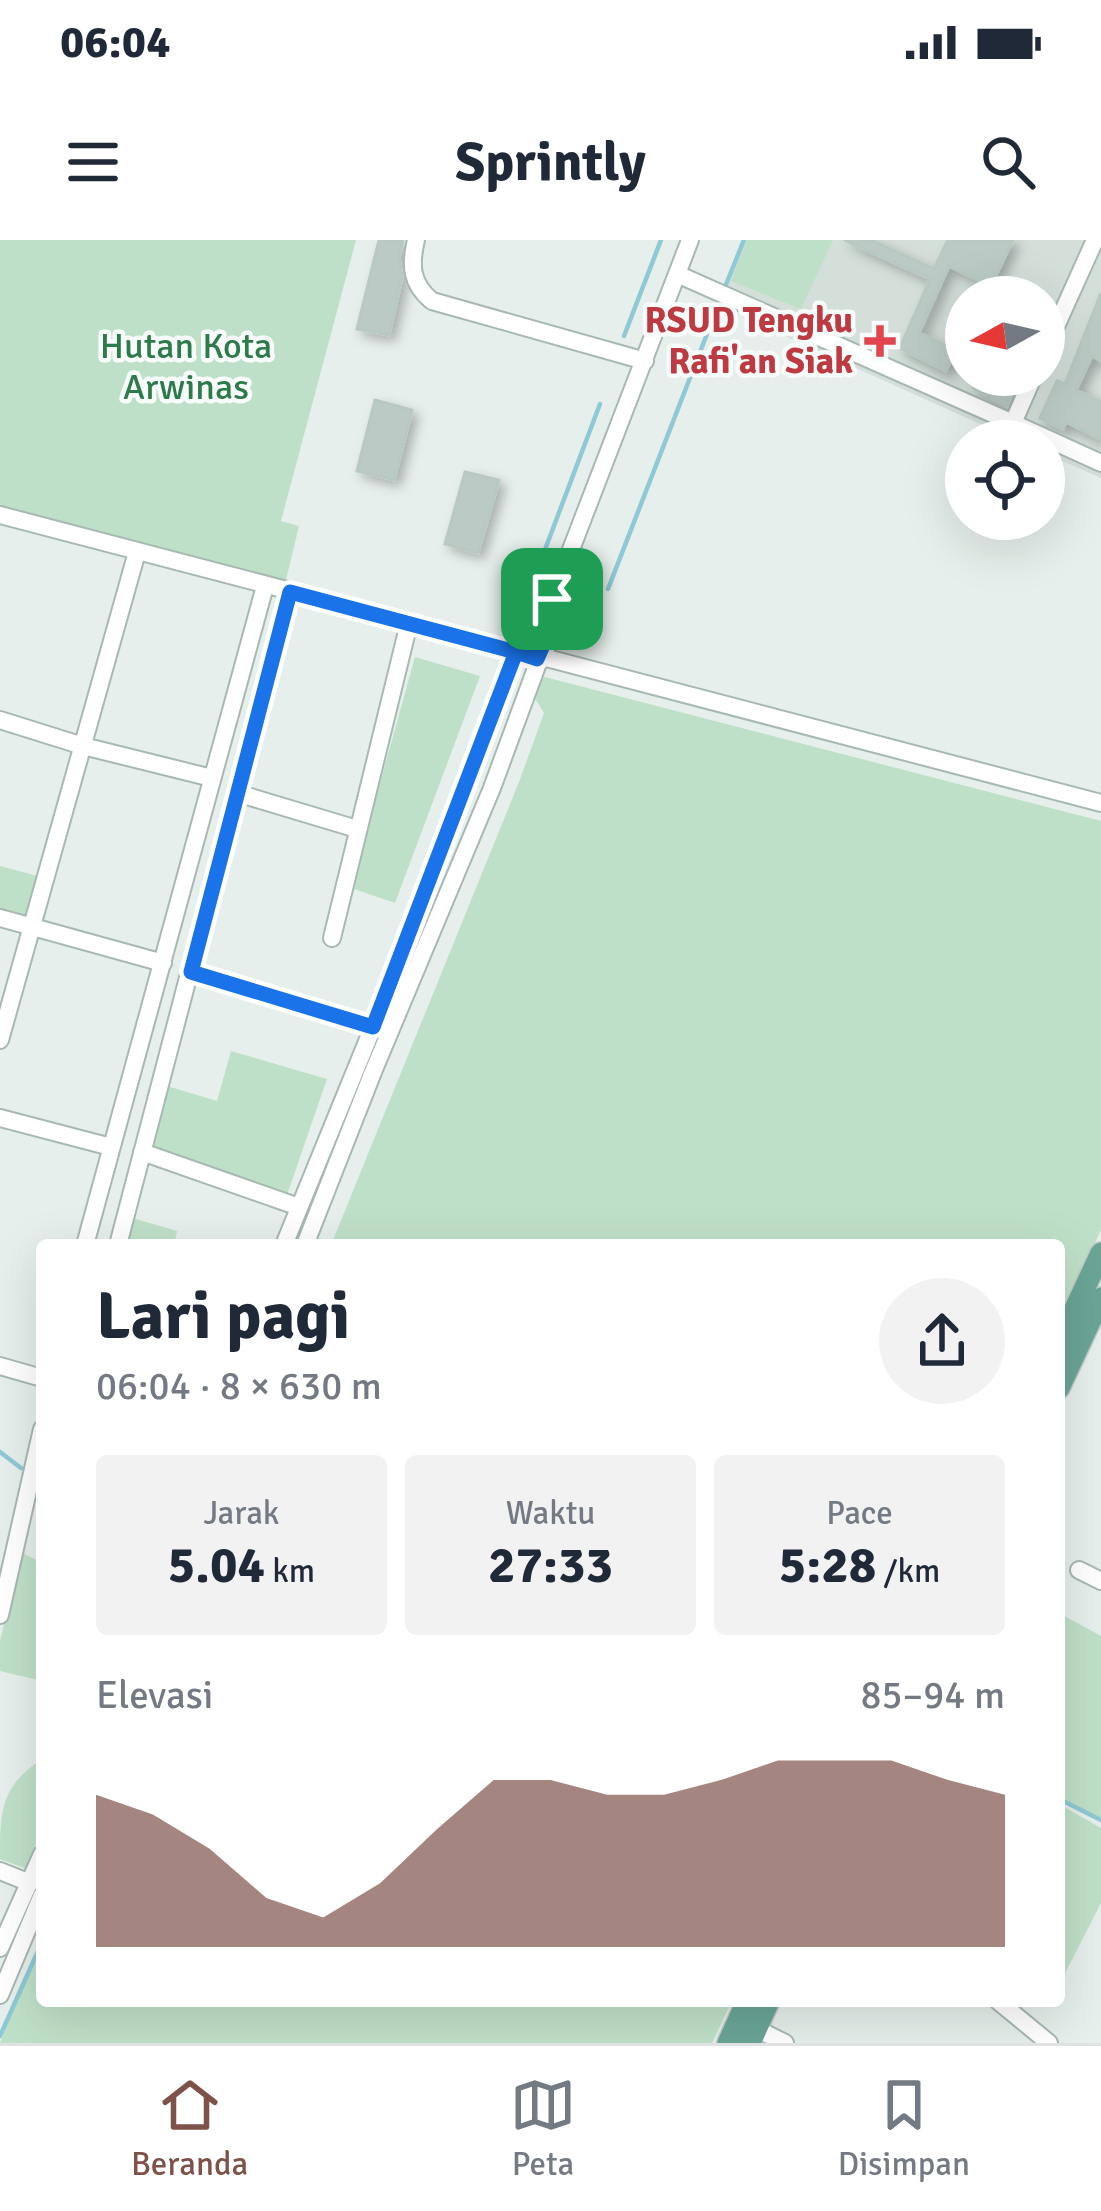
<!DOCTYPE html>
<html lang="id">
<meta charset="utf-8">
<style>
:root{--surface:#fff;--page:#f2f2f3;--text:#1f2937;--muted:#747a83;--line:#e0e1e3;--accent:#7f5249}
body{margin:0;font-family:Signika,sans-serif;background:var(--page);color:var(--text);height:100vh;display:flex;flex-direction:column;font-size:45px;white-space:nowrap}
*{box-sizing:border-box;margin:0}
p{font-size:39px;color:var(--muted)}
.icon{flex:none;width:66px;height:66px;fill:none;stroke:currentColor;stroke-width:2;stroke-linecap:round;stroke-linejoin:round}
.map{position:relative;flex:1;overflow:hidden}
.drawer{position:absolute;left:36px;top:999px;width:1029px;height:768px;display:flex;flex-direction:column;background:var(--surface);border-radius:12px;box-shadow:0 12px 48px #0002}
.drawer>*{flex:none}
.needle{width:78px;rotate:262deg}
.controls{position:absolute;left:945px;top:36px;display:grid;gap:24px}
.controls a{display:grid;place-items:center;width:120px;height:120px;border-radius:50%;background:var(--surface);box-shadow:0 12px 48px #0002;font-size:60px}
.pin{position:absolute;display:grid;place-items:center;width:102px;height:102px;color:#fff;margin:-51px;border-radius:24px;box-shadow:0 6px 18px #0006}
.round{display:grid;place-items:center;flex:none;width:126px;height:126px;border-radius:63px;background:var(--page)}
.overview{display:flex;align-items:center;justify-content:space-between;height:204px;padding:0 60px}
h1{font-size:66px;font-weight:700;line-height:90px}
.metrics{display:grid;grid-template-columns:repeat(3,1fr);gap:18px;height:204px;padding:12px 60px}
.metrics div{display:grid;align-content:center;border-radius:12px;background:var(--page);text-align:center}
.metrics b{font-size:51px;font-weight:700}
.metrics small{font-size:33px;font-weight:400}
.metrics p{font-size:33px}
.chart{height:336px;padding:24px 60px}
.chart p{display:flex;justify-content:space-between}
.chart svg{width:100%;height:216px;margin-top:12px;fill:var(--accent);opacity:.7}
.status{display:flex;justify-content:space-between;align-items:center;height:84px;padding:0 60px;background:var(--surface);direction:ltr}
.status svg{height:33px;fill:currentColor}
header{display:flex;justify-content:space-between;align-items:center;height:156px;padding:0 60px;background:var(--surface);font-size:54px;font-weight:700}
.dock{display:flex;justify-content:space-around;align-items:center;height:168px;border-top:3px solid var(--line);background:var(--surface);font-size:33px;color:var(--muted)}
.dock a{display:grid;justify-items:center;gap:6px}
.dock .on{color:var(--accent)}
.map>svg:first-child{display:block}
.built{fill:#d4dfda;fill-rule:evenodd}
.green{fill:#bfe0c8}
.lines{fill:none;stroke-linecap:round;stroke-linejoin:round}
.stream{stroke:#8ec9d4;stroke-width:4.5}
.building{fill:#bbcac4;stroke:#b8c9c2;stroke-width:3;filter:url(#shadow)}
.minor-casing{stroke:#a8b8b2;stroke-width:20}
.major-casing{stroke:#c2cac8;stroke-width:24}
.minor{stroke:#fff;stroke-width:16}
.major{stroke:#6aa596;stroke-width:21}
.route-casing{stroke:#fff;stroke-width:24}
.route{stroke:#1a73e8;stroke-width:15}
.health-dot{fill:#e0444e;stroke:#f7fbf9;stroke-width:4.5}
.labels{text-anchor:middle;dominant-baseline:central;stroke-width:9;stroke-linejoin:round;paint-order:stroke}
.health-label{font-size:36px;font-weight:bold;fill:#be3a42;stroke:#f7fbf9;text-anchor:end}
.park-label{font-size:36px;fill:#2d7a4b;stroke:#f7fbf9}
</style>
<div class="status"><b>06:04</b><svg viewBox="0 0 49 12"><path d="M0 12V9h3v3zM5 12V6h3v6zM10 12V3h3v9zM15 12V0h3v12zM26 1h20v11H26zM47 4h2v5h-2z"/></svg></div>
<header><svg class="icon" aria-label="menu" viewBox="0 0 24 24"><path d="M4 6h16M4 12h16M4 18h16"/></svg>Sprintly<svg class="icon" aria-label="search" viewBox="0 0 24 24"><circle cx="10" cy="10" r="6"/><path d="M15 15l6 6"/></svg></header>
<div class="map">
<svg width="1101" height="1803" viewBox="0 0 1101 1803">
<defs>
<filter id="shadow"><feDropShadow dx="5.5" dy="5.5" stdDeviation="6" flood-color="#0004"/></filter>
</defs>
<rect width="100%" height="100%" fill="#e6efeb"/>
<path class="built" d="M 743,0 L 1101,0 L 1101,238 L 1044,213 L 1044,201 L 1018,201 L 718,66 ZM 966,57 L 1044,57 L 1044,135 L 966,135 Z"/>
<path class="green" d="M 0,0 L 356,0 L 281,281 L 299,286 L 286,340 L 0,266 Z
M 747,0 L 833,0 L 801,69 L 731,41 Z
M 415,417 L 480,436 L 395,663 L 351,648 Z
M 541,436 L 1101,581 L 1101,990 L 1059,1080 L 1059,1005 L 331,1005 L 519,542 L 544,473 L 534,457 Z
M 0,626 L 38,636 L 26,679 L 0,672 Z
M 231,811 L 327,839 L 287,955 L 149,909 L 167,846 L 217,861 Z
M 132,978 L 177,991 L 174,1005 L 125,1005 Z
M 21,1312 L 42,1323 L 42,1441 L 0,1431 L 0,1401 Z
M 1059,1373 L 1101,1396 L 1101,1579 L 1059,1559 Z
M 42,1519 L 42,1590 L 25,1628 L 0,1619 C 0,1572 0,1547 42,1519 Z
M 1059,1564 L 1101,1588 L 1101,1663 L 1059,1745 Z
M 42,1697 L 42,1761 L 732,1761 L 712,1803 L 0,1803 Z"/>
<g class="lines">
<path class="stream" d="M 725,47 L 744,0
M 624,96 L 661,0
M 608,349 L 721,58
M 529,352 L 600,164
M 0,1212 L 21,1228
M 41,1244 L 42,1244
M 1059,1559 L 1101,1580
M 0,1796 L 42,1702"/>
</g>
<path class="building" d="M 379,0 L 403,0 L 399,18 L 402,38 L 389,95 L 357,89 Z
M 844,0 L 871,0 L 934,29 L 948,0 L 1013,0 L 991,46 L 949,26 L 919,93 L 956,110 L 946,131 L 900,108 L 930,39 Z
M 1101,53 L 1101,121 L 1092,116 L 1076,150 L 1101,162 L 1101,199 L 1066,182 L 1063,189 L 1040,178 L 1057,141 L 1065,144 Z
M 980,135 L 997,135 L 995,139 L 1014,148 L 1007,166 L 974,148 Z
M 375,160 L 412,170 L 394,240 L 357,231 Z
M 465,232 L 499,240 L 478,313 L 445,304 Z"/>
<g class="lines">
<defs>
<path id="minor" d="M 416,0 C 410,25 411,44 432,61 L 645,121
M 677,34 L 1013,183
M 1044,113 L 1095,0
M 1034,135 L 1013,183 L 1101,223
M 0,275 L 1101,563
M 0,480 L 83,506 L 212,538
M 237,553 L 357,589
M 0,678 L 163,723
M 332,698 L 409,383
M 191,732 L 373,787
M 0,800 L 137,312
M 0,878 L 111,907
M 142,912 L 299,967
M 85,1005 L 265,346
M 118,1005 L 289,352
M 284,1005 L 373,787 L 516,412 L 534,374 L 552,359
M 305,1005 L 373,832 L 492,548 L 552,385 L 552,359 L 690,0
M 0,1126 L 42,1138
M 1079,1330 L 1101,1341
M 0,1375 L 42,1189
M 0,1631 L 30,1643
M 0,1708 L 42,1614
M 0,1755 L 42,1655
M 998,1761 L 1049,1803
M 757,1789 L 785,1803"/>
<path id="major" d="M 1059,1103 L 1101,1013
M 1059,1148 L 1101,1058
M 728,1803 L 747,1761
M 750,1803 L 769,1761"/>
</defs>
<use href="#minor" class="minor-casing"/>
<use href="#major" class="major-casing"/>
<use href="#minor" class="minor"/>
<use href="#major" class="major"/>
</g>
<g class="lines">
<defs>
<path id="route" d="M 552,359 L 534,374 L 516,412 L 290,352 L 191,732 L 373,787 L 516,412 L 537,419 L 552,385 L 552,359"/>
</defs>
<use href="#route" class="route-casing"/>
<use href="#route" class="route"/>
</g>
<path class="health-dot" d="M874 83h12v12h12v12h-12v12h-12v-12h-12v-12h12z"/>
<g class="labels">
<g class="health-label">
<text x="853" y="80">RSUD Tengku<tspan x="853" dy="41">Rafi'an Siak</tspan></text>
</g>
<g class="park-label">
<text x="186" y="106">Hutan Kota<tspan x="186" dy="41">Arwinas</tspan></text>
</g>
</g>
</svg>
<div class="controls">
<a><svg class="needle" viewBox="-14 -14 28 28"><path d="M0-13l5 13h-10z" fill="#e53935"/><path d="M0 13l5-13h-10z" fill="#747a83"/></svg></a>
<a><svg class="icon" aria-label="locate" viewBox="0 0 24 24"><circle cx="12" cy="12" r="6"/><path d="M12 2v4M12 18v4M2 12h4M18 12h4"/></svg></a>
</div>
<div class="pin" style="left:552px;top:359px;background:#1e9e55"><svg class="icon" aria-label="arrive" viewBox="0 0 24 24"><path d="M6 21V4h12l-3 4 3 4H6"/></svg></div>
<section class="drawer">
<div class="overview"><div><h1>Lari pagi</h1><p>06:04 · 8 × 630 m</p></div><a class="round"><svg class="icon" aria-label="share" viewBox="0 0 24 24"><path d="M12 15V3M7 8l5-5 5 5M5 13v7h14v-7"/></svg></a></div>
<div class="metrics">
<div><p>Jarak</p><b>5.04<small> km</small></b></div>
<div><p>Waktu</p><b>27:33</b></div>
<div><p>Pace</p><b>5:28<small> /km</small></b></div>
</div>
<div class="chart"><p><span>Elevasi</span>85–94 m</p>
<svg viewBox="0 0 160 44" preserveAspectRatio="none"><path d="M0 44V13L10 17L20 24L30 34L40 38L50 31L60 20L70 10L80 10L90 13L100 13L110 10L120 6L130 6L140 6L150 10L160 13V44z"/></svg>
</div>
</section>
</div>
<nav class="dock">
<a class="on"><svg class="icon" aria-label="home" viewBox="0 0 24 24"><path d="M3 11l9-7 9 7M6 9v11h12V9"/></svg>Beranda</a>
<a><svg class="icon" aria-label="map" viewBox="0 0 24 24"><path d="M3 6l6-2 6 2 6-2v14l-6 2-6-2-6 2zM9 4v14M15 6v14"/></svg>Peta</a>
<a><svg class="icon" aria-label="saved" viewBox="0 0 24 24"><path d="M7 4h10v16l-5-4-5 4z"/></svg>Disimpan</a>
</nav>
